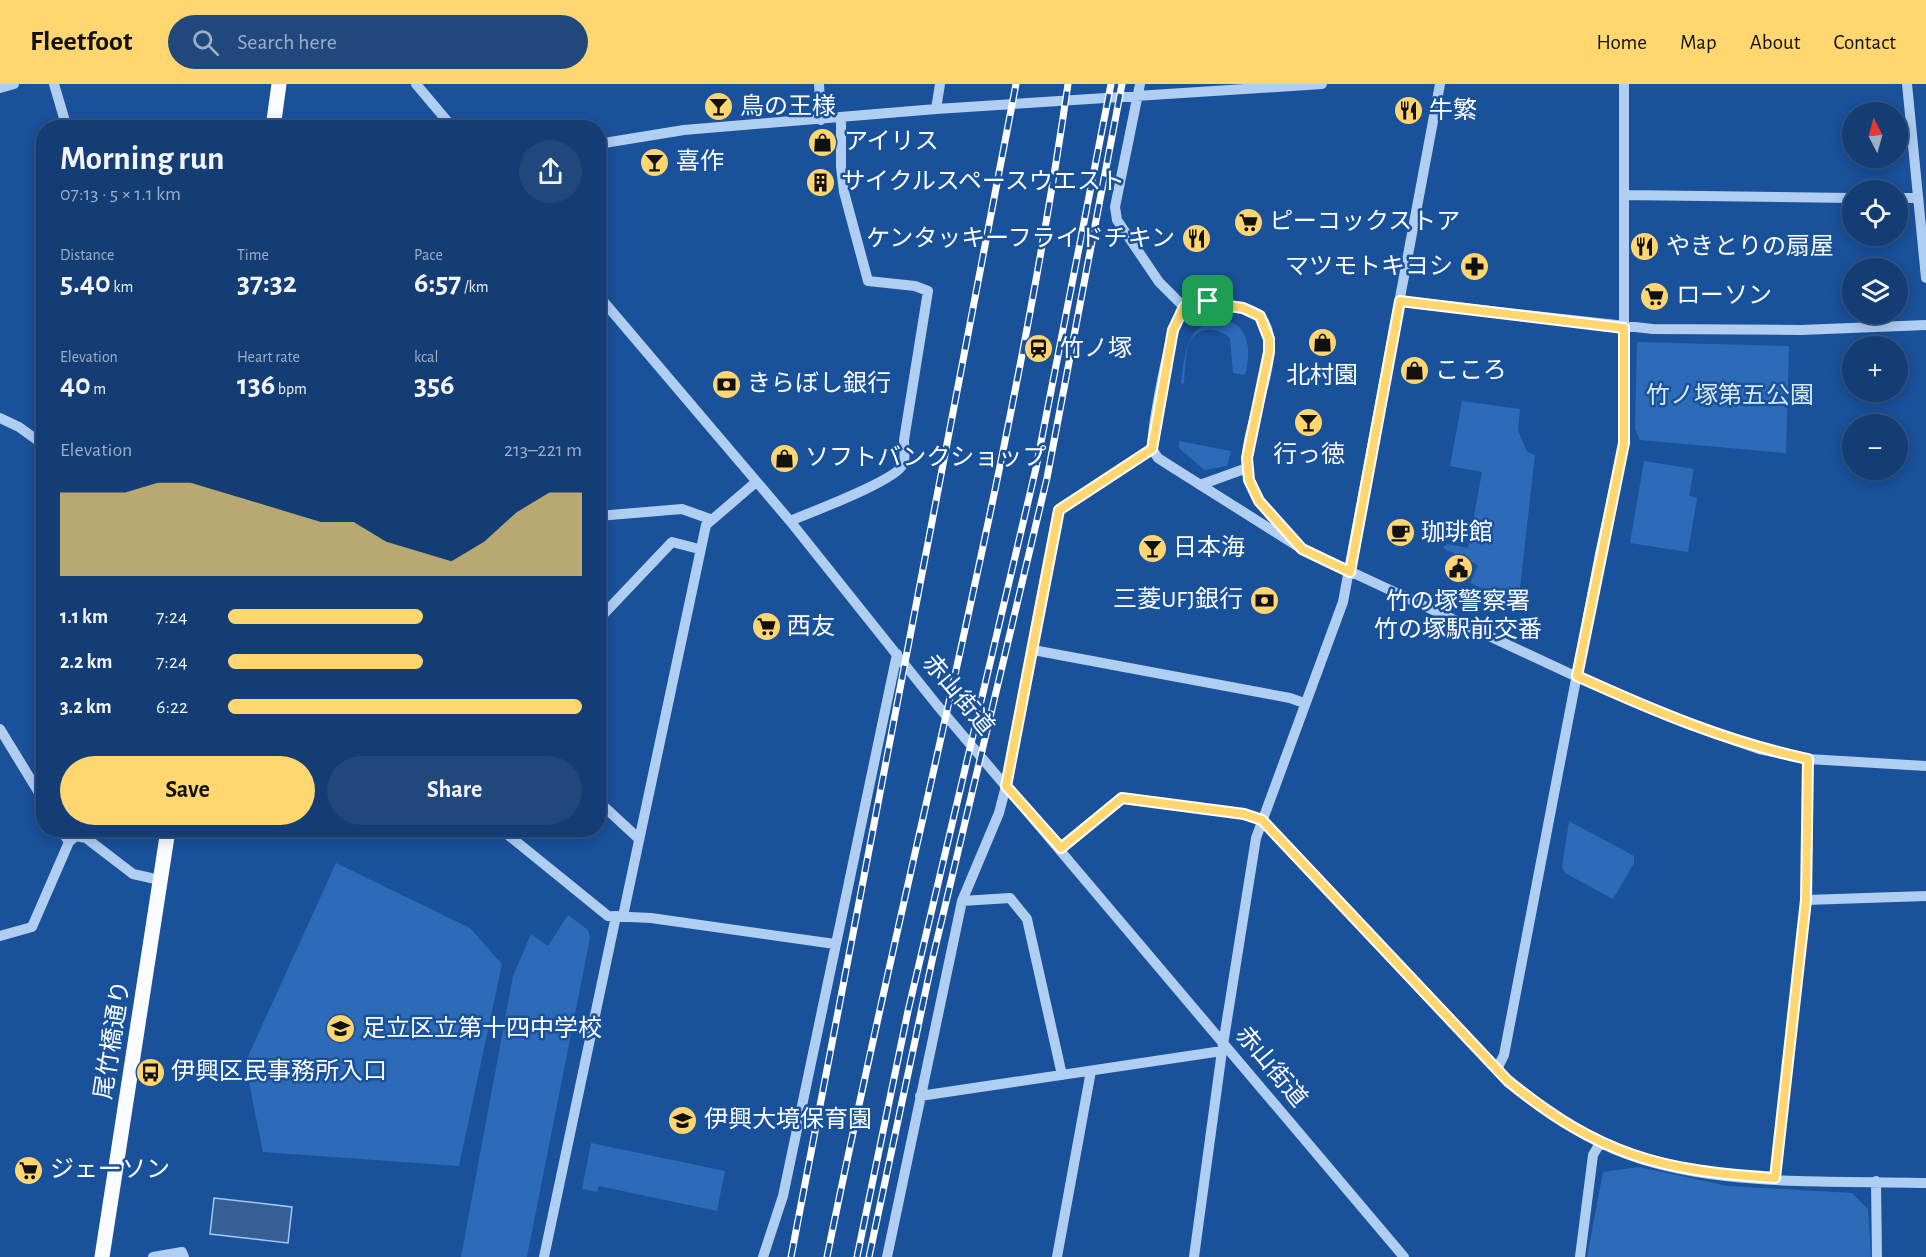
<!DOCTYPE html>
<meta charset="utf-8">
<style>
:root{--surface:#133d74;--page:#20487c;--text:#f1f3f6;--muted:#9daec5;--line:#325686;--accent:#ffd670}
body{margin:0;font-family:"Alegreya Sans","Noto Sans JP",sans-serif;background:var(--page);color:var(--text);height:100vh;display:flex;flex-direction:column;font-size:22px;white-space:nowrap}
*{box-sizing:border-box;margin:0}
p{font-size:20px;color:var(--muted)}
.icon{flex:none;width:33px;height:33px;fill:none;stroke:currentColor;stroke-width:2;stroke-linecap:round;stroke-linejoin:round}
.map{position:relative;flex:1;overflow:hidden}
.sheet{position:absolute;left:36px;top:36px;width:570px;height:717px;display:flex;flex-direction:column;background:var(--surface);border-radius:24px;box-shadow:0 3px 15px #0003,0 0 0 2px var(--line)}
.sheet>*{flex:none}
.needle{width:39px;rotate:354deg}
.buttons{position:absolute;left:1842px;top:18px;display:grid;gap:12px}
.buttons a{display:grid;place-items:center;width:66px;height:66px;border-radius:50%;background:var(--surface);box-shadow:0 3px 15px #0003,0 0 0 2px var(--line);font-size:30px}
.pin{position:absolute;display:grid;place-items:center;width:51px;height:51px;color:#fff;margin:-26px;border-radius:12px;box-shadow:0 3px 9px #0006}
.round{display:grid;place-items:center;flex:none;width:63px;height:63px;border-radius:32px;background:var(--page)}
.summary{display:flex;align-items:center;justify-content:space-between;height:102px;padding:0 24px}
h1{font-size:33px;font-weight:700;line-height:45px}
.stats{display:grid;grid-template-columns:repeat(3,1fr);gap:9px;height:102px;padding:6px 24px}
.stats div{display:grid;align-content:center}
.stats b{font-size:30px;font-weight:700}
.stats small{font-size:16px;font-weight:400}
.stats p{font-size:16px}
.chart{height:168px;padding:12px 24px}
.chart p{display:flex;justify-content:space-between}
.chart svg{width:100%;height:108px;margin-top:6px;fill:var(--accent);opacity:.7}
.action{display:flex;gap:12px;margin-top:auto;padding:12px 24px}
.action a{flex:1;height:69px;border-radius:36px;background:var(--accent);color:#111;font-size:24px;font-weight:700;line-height:69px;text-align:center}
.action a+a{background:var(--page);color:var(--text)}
ul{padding:0 24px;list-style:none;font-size:20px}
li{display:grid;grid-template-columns:96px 72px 1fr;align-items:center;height:45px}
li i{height:15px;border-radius:8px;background:var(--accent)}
header{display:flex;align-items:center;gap:36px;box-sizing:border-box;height:84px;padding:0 30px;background:var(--accent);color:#111}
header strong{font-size:28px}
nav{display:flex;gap:33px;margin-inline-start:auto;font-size:21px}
.search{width:420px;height:54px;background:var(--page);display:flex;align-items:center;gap:15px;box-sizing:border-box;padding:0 21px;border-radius:33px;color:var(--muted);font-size:22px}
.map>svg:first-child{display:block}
.green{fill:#2d6bb9}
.water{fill:#365f95;stroke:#a2c8f4;stroke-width:1.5}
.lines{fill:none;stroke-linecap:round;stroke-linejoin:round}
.minor{stroke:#b0cdf2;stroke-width:10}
.major{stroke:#fafcff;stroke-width:15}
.rail-casing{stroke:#fff;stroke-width:7}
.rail{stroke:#19519b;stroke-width:4.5;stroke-dasharray:14;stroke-linecap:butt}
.route-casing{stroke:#fff;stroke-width:12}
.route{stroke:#ffd670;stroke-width:8}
.labels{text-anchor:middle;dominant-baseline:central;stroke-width:5;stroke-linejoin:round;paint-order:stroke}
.poi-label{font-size:24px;fill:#fff;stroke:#19519b;text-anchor:start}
.park-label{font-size:24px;fill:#d7e8fc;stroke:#19519b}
.street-label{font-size:24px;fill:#fff;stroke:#19519b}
</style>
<header>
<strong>Fleetfoot</strong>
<div class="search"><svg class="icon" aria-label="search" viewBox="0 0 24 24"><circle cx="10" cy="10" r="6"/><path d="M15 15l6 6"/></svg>Search here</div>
<nav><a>Home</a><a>Map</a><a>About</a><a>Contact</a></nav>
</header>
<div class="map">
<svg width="1926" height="1173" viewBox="0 0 1926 1173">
<rect width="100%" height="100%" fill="#19519b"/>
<path class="green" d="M 1216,235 C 1250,236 1252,265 1245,291 L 1233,289 L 1230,254 C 1218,243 1196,241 1189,260 C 1185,271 1185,286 1184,299 L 1181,300 C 1185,272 1185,245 1216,235 Z
M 1637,258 L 1789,262 L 1786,369 L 1640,356 L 1635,345 Z
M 1462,317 L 1520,325 L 1518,346 L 1527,368 L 1535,371 L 1518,521 L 1470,499 L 1478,481 L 1443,464 L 1447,460 L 1468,464 L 1482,388 L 1450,382 Z
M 1179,357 L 1231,367 L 1227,382 L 1204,386 L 1179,364 Z
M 1644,377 L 1694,385 L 1689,412 L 1697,414 L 1688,468 L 1630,459 Z
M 1569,737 L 1634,772 L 1634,779 L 1613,815 L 1565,789 L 1562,783 Z
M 336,779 L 470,844 L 502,880 L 459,1082 L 263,1068 L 245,979 Z
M 568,831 L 588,846 L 590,854 L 527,1173 L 461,1173 L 513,892 L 531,850 L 548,862 Z
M 591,1059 L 725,1087 L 717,1127 L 599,1102 L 597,1108 L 582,1105 Z
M 1639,1083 L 1728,1102 L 1852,1109 L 1868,1125 L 1871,1173 L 1587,1173 L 1603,1088 Z"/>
<path class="water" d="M 214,1114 L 292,1123 L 288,1159 L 210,1150 Z"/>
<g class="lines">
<path class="minor" d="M 54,0 L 67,44
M 416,0 L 453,44
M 819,0 L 821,36
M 1140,0 L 1115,123 L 1117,136 L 1159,198 L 1184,223
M 1907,0 L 1926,194
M 0,4 L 14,0
M 936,25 L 940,0
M 598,60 L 684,46 L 936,25 L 1322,0
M 1624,111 L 1852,114
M 1898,114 L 1918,114
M 598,211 L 790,437 L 937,621 L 1404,1173
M 1400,217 L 1653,245 L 1801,246 L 1926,241
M 0,334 L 19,343 L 44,361
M 1200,401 L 1247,384
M 598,432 L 682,425 L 710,435
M 790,437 C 809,429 898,396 903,380 C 906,373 904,363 904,356 L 928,207 L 915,202 L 868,197 L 844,108 L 841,83 L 841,34
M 1302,465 C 1281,442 1250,417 1247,384 C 1242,343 1288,267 1261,233 C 1253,224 1238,223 1227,221 C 1214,218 1195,212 1184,223 C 1171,236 1152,344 1152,365 L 1158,374 L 1172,383 L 1302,465 L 1577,593 L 1686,639 L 1759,665 L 1808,675 L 1926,682
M 598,536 L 672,458 L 699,465
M 1033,566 L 1290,614 L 1304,619
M 0,645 L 44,717
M 598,717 L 638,754
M 61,746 L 69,758
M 502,746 L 608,832 L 651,834 L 835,860
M 1061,764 L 1123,714 L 1244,730 L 1262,736 L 1508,997 C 1537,1020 1566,1042 1599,1058 C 1690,1105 1825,1096 1926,1099
M 1806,816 L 1926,812
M 962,817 L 1010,814 L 1027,835 L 1062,991
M 623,832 L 706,441 L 756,398
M 0,852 L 32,843 L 69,758 L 76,752 L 86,754 L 133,790 L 160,796
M 1497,985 L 1504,971 L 1600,470 L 1624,359 L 1624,0
M 920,1012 L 1222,967
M 1775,1094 L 1806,816 L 1808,675
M 1876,1097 L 1877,1173
M 153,1173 L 182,1168 L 184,1173
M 544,1173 L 616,832
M 763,1173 L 783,1112 L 897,570
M 887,1173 L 962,817 L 999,729 L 1006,702 L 1059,426 L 1152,365
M 1057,1173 L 1091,987
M 1194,1173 L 1222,967 L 1256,754 L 1343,518 L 1440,0
M 1580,1173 L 1593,1071 L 1600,1059"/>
<path class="major" d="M 273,44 L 279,0
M 102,1173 L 168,746"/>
<defs>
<path id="rail" d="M 791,1173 L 1016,0
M 827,1173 C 906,782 1011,395 1068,0
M 857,1173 L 908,927 L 1036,384 L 1111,0
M 869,1173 L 932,877 L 1047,394 L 1122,0"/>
</defs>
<use href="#rail" class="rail-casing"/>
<use href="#rail" class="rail"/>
</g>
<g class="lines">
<defs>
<path id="route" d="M 1195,217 L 1243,224 L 1260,232 L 1269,255 L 1269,268 L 1247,374 L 1249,396 L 1259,417 L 1302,465 L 1350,488 L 1400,217 L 1624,244 L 1624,359 L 1577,592 C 1652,626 1727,658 1808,675 L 1806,816 L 1775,1094 C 1660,1087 1599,1071 1508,997 L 1262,736 L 1244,730 L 1122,714 L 1061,764 L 1006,702 L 1059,426 L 1152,365 L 1173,246 L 1184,223 Z"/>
</defs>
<use href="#route" class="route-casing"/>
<use href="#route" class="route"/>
</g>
<defs>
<symbol id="bar-disc" viewBox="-11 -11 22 22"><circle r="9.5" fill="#ffd670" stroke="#19519b"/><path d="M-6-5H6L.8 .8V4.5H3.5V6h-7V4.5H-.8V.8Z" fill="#111"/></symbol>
<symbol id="restaurant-disc" viewBox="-11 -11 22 22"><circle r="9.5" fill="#ffd670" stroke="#19519b"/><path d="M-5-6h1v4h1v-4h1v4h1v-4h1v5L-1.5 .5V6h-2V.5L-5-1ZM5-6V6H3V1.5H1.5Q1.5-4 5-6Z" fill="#111"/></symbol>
<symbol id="shop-disc" viewBox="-11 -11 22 22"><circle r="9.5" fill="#ffd670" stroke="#19519b"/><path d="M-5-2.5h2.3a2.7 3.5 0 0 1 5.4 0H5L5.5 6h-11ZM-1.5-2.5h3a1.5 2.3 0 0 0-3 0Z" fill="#111"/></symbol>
<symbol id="building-disc" viewBox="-11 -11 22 22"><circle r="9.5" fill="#ffd670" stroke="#19519b"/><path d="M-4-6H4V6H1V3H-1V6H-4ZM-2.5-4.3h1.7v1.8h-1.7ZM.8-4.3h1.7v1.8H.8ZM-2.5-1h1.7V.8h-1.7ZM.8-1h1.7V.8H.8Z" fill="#111"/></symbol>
<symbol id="supermarket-disc" viewBox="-11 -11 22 22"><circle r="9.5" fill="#ffd670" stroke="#19519b"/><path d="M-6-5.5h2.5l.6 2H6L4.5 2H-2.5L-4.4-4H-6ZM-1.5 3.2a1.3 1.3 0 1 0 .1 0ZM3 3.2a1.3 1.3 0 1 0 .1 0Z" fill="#111"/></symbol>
<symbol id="pharmacy-disc" viewBox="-11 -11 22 22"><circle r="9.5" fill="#ffd670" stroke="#19519b"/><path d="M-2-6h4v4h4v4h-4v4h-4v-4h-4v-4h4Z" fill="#111"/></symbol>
<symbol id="station-disc" viewBox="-11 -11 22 22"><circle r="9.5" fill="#ffd670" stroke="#19519b"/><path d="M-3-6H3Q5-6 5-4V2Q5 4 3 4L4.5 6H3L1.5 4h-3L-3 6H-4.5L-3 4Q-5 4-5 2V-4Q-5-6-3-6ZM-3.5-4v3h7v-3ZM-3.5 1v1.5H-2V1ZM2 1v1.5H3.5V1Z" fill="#111"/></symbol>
<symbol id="bank-disc" viewBox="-11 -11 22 22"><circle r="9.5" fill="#ffd670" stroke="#19519b"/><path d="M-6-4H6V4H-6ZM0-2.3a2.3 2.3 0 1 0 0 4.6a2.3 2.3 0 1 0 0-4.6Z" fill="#111"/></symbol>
<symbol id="cafe-disc" viewBox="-11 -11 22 22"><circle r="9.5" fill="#ffd670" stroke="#19519b"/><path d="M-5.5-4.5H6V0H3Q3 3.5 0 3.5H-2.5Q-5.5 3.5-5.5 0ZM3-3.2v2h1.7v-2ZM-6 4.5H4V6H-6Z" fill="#111"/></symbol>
<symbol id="civic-disc" viewBox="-11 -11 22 22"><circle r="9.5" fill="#ffd670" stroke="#19519b"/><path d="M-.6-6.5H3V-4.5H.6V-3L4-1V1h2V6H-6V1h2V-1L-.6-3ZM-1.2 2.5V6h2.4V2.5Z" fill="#111"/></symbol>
<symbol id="school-disc" viewBox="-11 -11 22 22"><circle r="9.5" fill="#ffd670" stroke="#19519b"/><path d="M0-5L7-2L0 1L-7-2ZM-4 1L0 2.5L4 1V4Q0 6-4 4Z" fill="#111"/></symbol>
<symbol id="bus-disc" viewBox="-11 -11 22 22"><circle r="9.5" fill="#ffd670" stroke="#19519b"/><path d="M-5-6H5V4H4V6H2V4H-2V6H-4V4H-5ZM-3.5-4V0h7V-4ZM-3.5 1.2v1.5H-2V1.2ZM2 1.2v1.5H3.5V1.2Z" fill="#111"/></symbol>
</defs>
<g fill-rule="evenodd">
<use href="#bar-disc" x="702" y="6" width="33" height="33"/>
<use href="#restaurant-disc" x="1392" y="10" width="33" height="33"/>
<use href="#shop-disc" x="806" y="42" width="33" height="33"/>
<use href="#bar-disc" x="638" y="62" width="33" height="33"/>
<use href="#building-disc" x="804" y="82" width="33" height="33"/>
<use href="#supermarket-disc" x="1232" y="122" width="33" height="33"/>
<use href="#restaurant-disc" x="1180" y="138" width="33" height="33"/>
<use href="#restaurant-disc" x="1628" y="146" width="33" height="33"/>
<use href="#pharmacy-disc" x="1458" y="166" width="33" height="33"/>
<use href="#supermarket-disc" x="1638" y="196" width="33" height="33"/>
<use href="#shop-disc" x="1306" y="242" width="33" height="33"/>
<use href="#station-disc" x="1022" y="248" width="33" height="33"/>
<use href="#shop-disc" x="1398" y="270" width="33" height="33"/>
<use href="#bank-disc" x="710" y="284" width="33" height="33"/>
<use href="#bar-disc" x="1292" y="322" width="33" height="33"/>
<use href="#shop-disc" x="768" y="358" width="33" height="33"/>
<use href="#cafe-disc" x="1384" y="432" width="33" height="33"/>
<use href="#bar-disc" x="1136" y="448" width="33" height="33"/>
<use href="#civic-disc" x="1442" y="468" width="33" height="33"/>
<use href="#bank-disc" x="1248" y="500" width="33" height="33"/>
<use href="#supermarket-disc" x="750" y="526" width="33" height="33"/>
<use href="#school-disc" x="324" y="928" width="33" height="33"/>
<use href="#bus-disc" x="134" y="972" width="33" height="33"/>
<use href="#school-disc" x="666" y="1020" width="33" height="33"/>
<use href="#supermarket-disc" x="12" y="1070" width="33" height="33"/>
</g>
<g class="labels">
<g class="poi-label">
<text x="740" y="23">鳥の王様</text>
<text x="1429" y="27">牛繁</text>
<text x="844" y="58">アイリス</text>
<text x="676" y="78">喜作</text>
<text x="841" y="98">サイクルスペースウエスト</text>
<text x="1269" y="138">ピーコックストア</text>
<text x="1175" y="155" text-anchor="end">ケンタッキーフライドチキン</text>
<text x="1666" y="163">やきとりの扇屋</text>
<text x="1453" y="183" text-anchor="end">マツモトキヨシ</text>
<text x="1676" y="212">ローソン</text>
<text x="1060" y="265">竹ノ塚</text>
<text x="1435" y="287">こころ</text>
<text x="1322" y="292" text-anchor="middle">北村園</text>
<text x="747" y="300">きらぼし銀行</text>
<text x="1309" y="371" text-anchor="middle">行っ徳</text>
<text x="805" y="374">ソフトバンクショップ</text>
<text x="1421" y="449">珈琲館</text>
<text x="1173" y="464">日本海</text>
<text x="1243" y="516" text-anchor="end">三菱UFJ銀行</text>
<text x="1458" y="518" text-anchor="middle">竹の塚警察署<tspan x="1458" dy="28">竹の塚駅前交番</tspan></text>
<text x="787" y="543">西友</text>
<text x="362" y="945">足立区立第十四中学校</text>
<text x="171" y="988">伊興区民事務所入口</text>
<text x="704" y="1036">伊興大境保育園</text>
<text x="50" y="1086">ジェーソン</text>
</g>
<g class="park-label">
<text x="1730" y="312">竹ノ塚第五公園</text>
</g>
<g class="street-label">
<text transform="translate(958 611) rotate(50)">赤山街道</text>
<text transform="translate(113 956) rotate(-81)">尾竹橋通り</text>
<text transform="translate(1271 983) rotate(50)">赤山街道</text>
</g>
</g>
</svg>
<div class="buttons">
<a><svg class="needle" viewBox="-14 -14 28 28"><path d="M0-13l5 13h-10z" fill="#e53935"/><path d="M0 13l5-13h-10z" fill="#9daec5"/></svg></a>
<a><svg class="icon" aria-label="locate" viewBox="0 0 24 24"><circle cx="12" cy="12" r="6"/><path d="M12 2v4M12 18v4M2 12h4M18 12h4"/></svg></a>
<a><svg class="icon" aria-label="layers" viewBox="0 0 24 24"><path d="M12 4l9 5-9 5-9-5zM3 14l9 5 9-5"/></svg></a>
<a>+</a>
<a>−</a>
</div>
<div class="pin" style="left:1208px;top:217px;background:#1e9e55"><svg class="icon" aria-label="arrive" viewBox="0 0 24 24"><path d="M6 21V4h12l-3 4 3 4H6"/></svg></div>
<section class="sheet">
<div class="summary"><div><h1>Morning run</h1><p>07:13 · 5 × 1.1 km</p></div><a class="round"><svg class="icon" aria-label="share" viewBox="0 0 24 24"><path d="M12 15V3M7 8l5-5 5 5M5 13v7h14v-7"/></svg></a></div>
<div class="stats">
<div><p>Distance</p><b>5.40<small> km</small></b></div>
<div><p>Time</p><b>37:32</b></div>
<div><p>Pace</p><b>6:57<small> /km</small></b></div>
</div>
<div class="stats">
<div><p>Elevation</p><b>40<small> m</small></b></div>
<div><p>Heart rate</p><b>136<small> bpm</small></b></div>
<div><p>kcal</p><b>356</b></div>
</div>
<div class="chart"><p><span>Elevation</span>213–221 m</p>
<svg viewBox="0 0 160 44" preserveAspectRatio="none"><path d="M0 44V10L10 10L20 10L30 6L40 6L50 10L60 14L70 18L80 22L90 22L100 30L110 34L120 38L130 30L140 18L150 10L160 10V44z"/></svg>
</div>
<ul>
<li><b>1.1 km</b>7:24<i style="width:55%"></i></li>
<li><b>2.2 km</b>7:24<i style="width:55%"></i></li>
<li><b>3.2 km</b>6:22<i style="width:100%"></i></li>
</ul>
<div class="action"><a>Save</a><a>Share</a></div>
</section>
</div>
